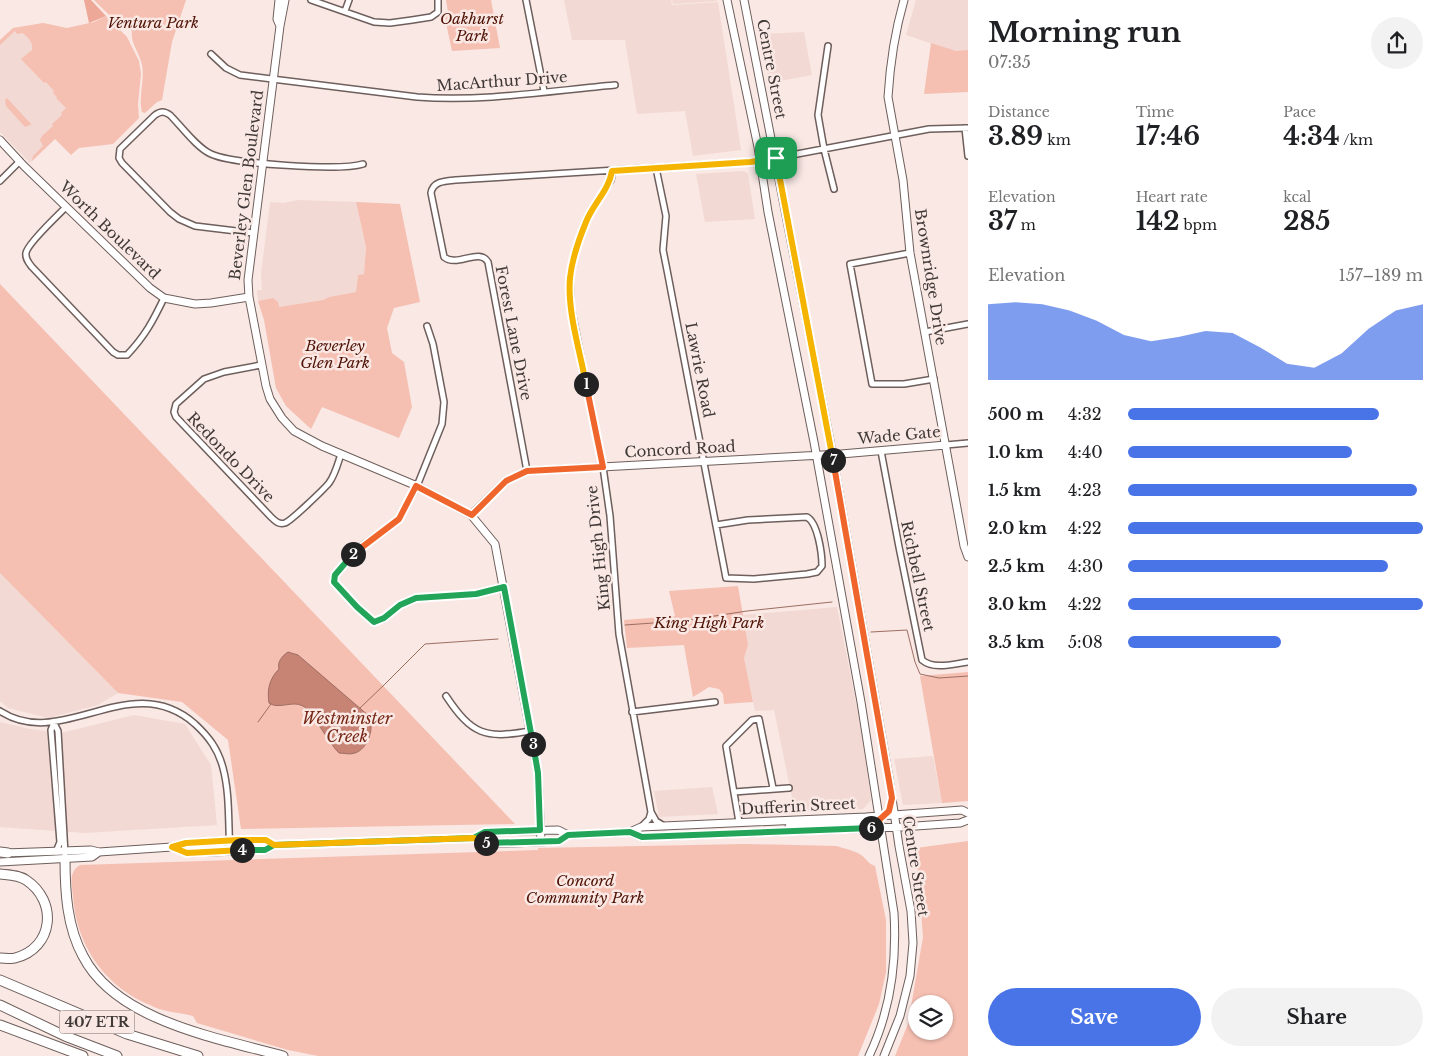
<!DOCTYPE html>
<meta charset="utf-8">
<style>
:root{--surface:#fff;--page:#f2f2f2;--text:#202124;--muted:#757577;--accent:#4974e7}
body{margin:0;font-family:"Libre Baskerville",serif;background:var(--page);color:var(--text);height:100vh;display:flex;flex-direction:column;font-size:19px;white-space:nowrap}
*{box-sizing:border-box;margin:0}
p{font-size:16px;color:var(--muted)}
.icon{flex:none;width:28px;height:28px;fill:none;stroke:currentColor;stroke-width:2;stroke-linecap:round;stroke-linejoin:round}
.map{position:relative;flex:1;overflow:hidden}
.details{display:flex;flex-direction:column;background:var(--surface);width:475px}
.details>*{flex:none}
.buttons{position:absolute;left:908px;top:995px;display:grid;gap:10px}
.buttons a{display:grid;place-items:center;width:45px;height:45px;border-radius:50%;background:var(--surface);box-shadow:0 1px 4px #0004;font-size:25px}
.pin{position:absolute;display:grid;place-items:center;width:42px;height:42px;color:#fff;margin:-21px;border-radius:10px;box-shadow:0 2px 8px #0006}
.km{position:absolute;width:25px;height:25px;margin:-12px;border-radius:50%;background:#222;color:#fff;font-size:14px;line-height:25px;text-align:center}
.round{display:grid;place-items:center;flex:none;width:52px;height:52px;border-radius:26px;background:var(--page)}
.head{display:flex;align-items:center;justify-content:space-between;height:85px;padding:0 20px}
h1{font-size:28px;font-weight:700;line-height:38px}
.stats{display:grid;grid-template-columns:repeat(3,1fr);gap:8px;height:85px;padding:5px 20px}
.stats div{display:grid;align-content:center}
.stats b{font-size:25px;font-weight:700}
.stats small{font-size:14px;font-weight:400}
.stats p{font-size:14px}
.chart{height:140px;padding:10px 20px}
.chart p{display:flex;justify-content:space-between}
.chart svg{width:100%;height:90px;margin-top:5px;fill:var(--accent);opacity:.7}
.primary-button{display:flex;gap:10px;margin-top:auto;padding:10px 20px}
.primary-button a{flex:1;height:58px;border-radius:30px;background:var(--accent);color:#fff;font-size:20px;font-weight:700;line-height:58px;text-align:center}
.primary-button a+a{background:var(--page);color:var(--text)}
ul{padding:0 20px;list-style:none;font-size:16px}
li{display:grid;grid-template-columns:80px 60px 1fr;align-items:center;height:38px}
li i{height:12px;border-radius:6px;background:var(--accent)}
main{display:flex;flex:1;min-height:0}
.map>svg:first-child{display:block}
.built{fill:#f3d9d3}
.green{fill:#f5bfb2;fill-rule:evenodd}
.forest{fill:#eea897}
.water{fill:#c78475;stroke:#9e6e62}
.lines{fill:none;stroke-linecap:round;stroke-linejoin:round}
.stream{stroke:#9e6e62;stroke-width:1}
.street-casing{stroke:#6e5f5c;stroke-width:8}
.secondary-casing{stroke:#6e5f5c;stroke-width:9}
.highway-casing{stroke:#6e5f5c;stroke-width:11}
.street{stroke:#fff;stroke-width:5}
.secondary{stroke:#fff;stroke-width:7}
.highway{stroke:#fff;stroke-width:9}
.split-1-casing{stroke:#fff;stroke-width:10}
.split-2-casing{stroke:#fff;stroke-width:10}
.split-3-casing{stroke:#fff;stroke-width:10}
.split-4-casing{stroke:#fff;stroke-width:10}
.split-5-casing{stroke:#fff;stroke-width:10}
.split-6-casing{stroke:#fff;stroke-width:10}
.split-7-casing{stroke:#fff;stroke-width:10}
.split-8-casing{stroke:#fff;stroke-width:10}
.split-1{stroke:#f5b400;stroke-width:6}
.split-2{stroke:#f0652b;stroke-width:6}
.split-3{stroke:#22a559;stroke-width:6}
.split-4{stroke:#22a559;stroke-width:6}
.split-5{stroke:#f5b400;stroke-width:6}
.split-6{stroke:#22a559;stroke-width:6}
.split-7{stroke:#f0652b;stroke-width:6}
.split-8{stroke:#f5b400;stroke-width:6}
.labels{text-anchor:middle;dominant-baseline:central;stroke-width:5;stroke-linejoin:round;paint-order:stroke}
.shield{fill:#f9e8e4;stroke:#786e6b;stroke-width:1}
.shield-label{font-size:14px;font-weight:bold;fill:#403937}
.park-label{font-size:15px;font-style:italic;fill:#501306;stroke:#f9e8e4}
.street-label{font-size:15px;fill:#403937;stroke:#f9e8e4}
.water-label{font-size:16px;font-style:italic;fill:#762614;stroke:#f9e8e4}
</style>
<main>
<div class="map">
<svg width="968" height="1056" viewBox="0 0 968 1056">
<rect width="100%" height="100%" fill="#f9e8e4"/>
<path class="built" d="M 564,0 L 671,0 L 672,5 L 718,2 L 741,150 L 693,156 L 685,111 L 637,114 L 625,40 L 572,40 Z
M 672,0 L 717,0 L 717,1 L 673,4 Z
M 916,0 L 968,0 L 968,50 L 956,52 L 906,35 Z
M 43,23 L 61,27 L 76,114 L 55,139 L 30,163 L 0,132 L 0,44 L 15,31 Z
M 804,32 L 812,75 L 769,83 L 760,34 Z
M 744,171 L 748,174 L 755,219 L 705,222 L 696,174 Z
M 298,200 L 356,202 L 366,247 L 364,274 L 358,275 L 356,292 L 329,297 L 323,300 L 279,307 L 273,298 L 258,301 L 257,290 L 262,290 L 261,274 L 270,202 L 284,203 Z
M 0,573 L 118,693 L 98,705 L 48,718 L 8,708 L 0,701 Z
M 837,607 L 861,728 L 871,800 L 863,809 L 795,812 L 774,710 L 755,711 L 744,658 L 748,645 L 743,615 Z
M 134,715 L 185,724 L 211,765 L 217,825 L 85,833 L 0,827 L 0,722 L 30,729 L 61,733 Z
M 933,756 L 942,803 L 903,805 L 894,759 Z
M 712,787 L 718,814 L 659,817 L 654,791 Z"/>
<path class="green" d="M 94,0 L 186,0 L 172,42 L 162,100 L 157,102 L 145,113 L 142,112 C 138,97 145,80 142,65 C 140,53 130,43 132,31 L 129,29 L 122,28 Z
M 446,0 L 491,0 L 500,48 L 452,51 L 445,18 L 448,12 Z
M 106,16 L 127,37 L 139,61 L 141,74 L 138,104 L 139,118 L 113,144 L 79,148 L 71,155 L 55,139 L 32,161 L 33,156 L 43,146 L 40,140 L 42,136 L 53,126 L 52,124 L 62,115 L 61,113 L 66,108 L 56,98 L 57,97 L 53,93 L 54,91 L 46,82 L 44,83 L 21,59 L 32,50 C 33,41 29,39 23,33 L 17,34 L 15,31 L 0,45 L 0,40 L 13,28 L 43,23 L 67,28 L 94,22 Z
M 931,43 L 956,51 L 968,50 L 968,92 L 924,94 Z
M 7,98 L 31,124 L 32,124 L 25,127 L 6,106 L 5,100 Z
M 356,202 L 400,204 L 420,302 L 394,308 L 387,328 L 392,353 L 404,362 L 412,407 L 399,438 L 322,407 L 311,429 L 286,406 L 276,388 L 264,320 L 258,301 L 273,298 L 278,302 L 279,307 L 323,300 L 329,297 L 356,292 L 358,275 L 364,274 L 366,247 Z
M 0,284 L 515,824 L 241,829 L 228,740 L 182,702 L 118,693 L 0,573 Z
M 738,586 L 748,645 L 744,658 L 753,702 L 724,704 L 723,694 L 719,689 L 709,687 L 693,697 L 684,645 L 627,648 L 624,620 L 675,616 L 669,591 Z
M 968,672 L 968,801 L 942,803 L 920,676 Z
M 968,841 L 968,1056 L 895,1056 L 908,1024 L 923,937 L 916,848 ZM 916,1004 L 944,1004 L 944,1031 L 916,1031 Z
M 745,844 L 837,846 C 844,849 854,850 861,855 C 867,859 868,864 875,866 L 886,920 L 886,972 L 879,1004 L 858,1056 L 318,1056 L 288,1050 L 197,1023 L 193,1016 C 183,1013 173,1013 163,1010 C 157,1009 151,1005 145,1003 C 102,983 76,943 73,896 C 72,885 68,872 80,865 L 538,850 L 538,848 Z"/>
<path class="forest" d="M 84,0 L 91,0 L 106,16 L 89,23 Z"/>
<path class="water" d="M 288,652 L 298,655 L 369,716 C 375,727 368,749 355,753 C 350,755 344,753 339,753 C 328,742 312,711 303,706 C 292,700 279,710 269,703 C 267,690 269,679 279,669 C 277,662 282,656 288,652 Z"/>
<g class="lines">
<path class="stream" d="M 625,625 L 682,621 L 747,611 L 832,602
M 871,632 L 907,630 L 915,662 L 920,674 L 939,678 L 968,676
M 360,708 L 384,685 L 425,644 L 498,639
M 258,722 L 271,704"/>
<defs>
<path id="street" d="M 311,0 L 374,22 L 390,23 L 412,20 L 431,17 L 438,12 L 438,0
M 526,0 L 544,91
M 345,11 L 349,0
M 828,46 L 818,115 L 824,149 L 834,189
M 211,54 L 226,68 L 240,75 L 417,97 C 483,102 549,91 615,85
M 965,128 L 968,156
M 656,168 L 666,216 L 663,250 L 667,270 L 726,578 L 754,579 L 807,574 L 817,572 L 822,566 C 822,554 818,523 807,517 L 748,520 L 716,525
M 613,171 L 611,180 L 587,219 L 575,253 L 570,278 L 571,307 L 603,467 L 610,516 L 619,634 L 651,812 L 656,821 L 664,826
M 0,181 L 20,161
M 66,207 C 58,215 27,244 26,253 C 25,259 29,263 32,267 L 113,352 L 118,355 L 127,355 C 145,336 153,321 164,298
M 253,233 L 195,226 L 179,219 L 170,212 L 122,163 L 119,158 L 120,149 L 155,115 C 161,111 164,111 170,115 C 181,126 197,148 211,154 C 233,164 340,171 363,164
M 910,253 L 850,264 L 872,384 L 904,384 L 934,379
M 427,326 L 433,344 L 444,402 L 442,424 L 417,486 L 399,519 L 393,524 L 363,545 L 335,575 L 334,582 L 357,607 L 374,622 L 384,619 L 401,605 L 415,598 L 476,594 L 504,587
M 925,332 L 968,324
M 261,365 L 224,372 L 204,379 L 176,404 L 174,412 L 176,417 L 271,517 C 275,521 279,525 285,523 C 291,521 324,489 329,483 C 335,475 338,463 341,454
M 946,445 L 968,443
M 881,451 L 899,547 L 922,660 C 934,670 953,664 968,662
M 527,471 L 488,262 C 479,247 457,268 444,257 L 431,193 C 433,181 445,181 456,180 L 760,161 L 929,129 L 968,128
M 446,696 C 472,735 485,739 530,731
M 0,711 C 63,752 130,667 195,724 C 209,737 218,749 223,768 C 230,794 228,823 230,851
M 632,712 L 715,702
M 54,723 L 58,731 L 65,854
M 54,723 L 51,730 L 60,842 L 56,852
M 734,792 L 789,788
M 739,822 L 726,746 L 752,720 L 759,719 L 773,788
M 641,827 L 649,819 L 651,812"/>
<path id="secondary" d="M 279,0 L 277,19 L 280,26
M 285,0 L 280,26 L 248,280 L 249,297 L 266,386 L 270,399 L 282,418 L 294,431 L 322,446 L 417,486 L 471,515 L 495,544 L 538,773 L 541,842
M 727,0 L 758,147 L 768,212 L 814,442 L 861,702 L 894,913 C 897,963 891,1010 869,1056
M 744,0 L 830,441 L 889,778 L 899,846 L 911,911 L 913,943 L 910,976 L 900,1016 L 884,1056
M 904,0 C 895,31 890,65 888,97 L 903,180 L 910,253 L 964,546 L 968,557
M 0,140 L 24,166 L 150,288 L 164,298 L 195,304 L 211,303 L 249,297
M 471,515 L 506,481 L 527,471 L 841,454 L 946,445
M 789,827 L 863,822
M 630,832 L 641,827 L 866,817 L 962,810 L 968,813
M 474,838 L 485,832 L 558,830 L 568,835 L 630,832 L 642,837 L 901,827 L 960,823 L 968,820
M 172,847 L 187,853 L 265,850 L 274,845 L 474,838 L 489,844 L 559,841 L 568,835
M 5,853 L 91,850 L 99,852 L 172,847 L 186,843 L 238,840 L 266,840 L 274,845
M 0,862 L 92,857 L 99,852"/>
<path id="highway" d="M 0,852 L 8,853
M 65,859 C 65,892 67,927 83,956 C 116,1021 218,1038 283,1056
M 0,874 C 9,875 19,875 26,880 C 58,901 54,948 15,958 C 11,959 5,958 0,958
M 0,980 L 127,1034 L 198,1056
M 0,1005 L 65,1036 L 117,1056
M 0,1025 L 83,1056"/>
</defs>
<use href="#street" class="street-casing"/>
<use href="#secondary" class="secondary-casing"/>
<use href="#highway" class="highway-casing"/>
<use href="#street" class="street"/>
<use href="#secondary" class="secondary"/>
<use href="#highway" class="highway"/>
</g>
<g class="lines">
<defs>
<path id="split-1" d="M 586,384 C 580,351 567,311 570,278 C 572,259 579,239 586,222 C 593,204 609,190 612,171 L 750,162 L 776,158"/>
<path id="split-2" d="M 353,554 L 399,519 L 416,486 L 472,515 L 506,481 L 527,471 L 603,467 L 586,384"/>
<path id="split-3" d="M 353,554 L 335,575 L 334,582 L 357,607 L 374,622 L 384,618 L 400,605 L 416,598 L 476,594 L 504,587 L 533,744"/>
<path id="split-4" d="M 242,850 L 265,850 L 274,845 L 474,838 L 485,832 L 540,830 L 538,773 L 533,744"/>
<path id="split-5" d="M 242,850 L 187,853 L 172,847 L 186,843 L 238,840 L 266,840 L 274,845 L 474,838 L 486,843"/>
<path id="split-6" d="M 486,843 L 559,841 L 568,835 L 630,832 L 642,837 L 871,828"/>
<path id="split-7" d="M 833,460 L 892,798 L 889,811 L 879,820 L 880,828 L 871,828"/>
<path id="split-8" d="M 776,158 L 833,460"/>
</defs>
<use href="#split-1" class="split-1-casing"/>
<use href="#split-2" class="split-2-casing"/>
<use href="#split-3" class="split-3-casing"/>
<use href="#split-4" class="split-4-casing"/>
<use href="#split-5" class="split-5-casing"/>
<use href="#split-6" class="split-6-casing"/>
<use href="#split-7" class="split-7-casing"/>
<use href="#split-8" class="split-8-casing"/>
<use href="#split-1" class="split-1"/>
<use href="#split-2" class="split-2"/>
<use href="#split-3" class="split-3"/>
<use href="#split-4" class="split-4"/>
<use href="#split-5" class="split-5"/>
<use href="#split-6" class="split-6"/>
<use href="#split-7" class="split-7"/>
<use href="#split-8" class="split-8"/>
</g>
<g class="labels">
<rect class="shield" x="59.5" y="1010.5" width="75" height="23" rx="4"/>
<g class="shield-label">
<text x="97" y="1022">407 ETR</text>
</g>
<g class="park-label">
<text x="472" y="18">Oakhurst<tspan x="472" dy="17">Park</tspan></text>
<text x="153" y="22">Ventura Park</text>
<text x="335" y="345">Beverley<tspan x="335" dy="17">Glen Park</tspan></text>
<text x="709" y="622">King High Park</text>
<text x="585" y="880">Concord<tspan x="585" dy="17">Community Park</tspan></text>
</g>
<g class="street-label">
<text transform="translate(772 69) rotate(79)">Centre Street</text>
<text transform="translate(502 81) rotate(-4)">MacArthur Drive</text>
<text transform="translate(246 185) rotate(-83)">Beverley Glen Boulevard</text>
<text transform="translate(110 230) rotate(44)">Worth Boulevard</text>
<text transform="translate(931 277) rotate(81)">Brownridge Drive</text>
<text transform="translate(514 333) rotate(79)">Forest Lane Drive</text>
<text transform="translate(700 370) rotate(79)">Lawrie Road</text>
<text transform="translate(899 435) rotate(-5)">Wade Gate</text>
<text transform="translate(680 449) rotate(-3)">Concord Road</text>
<text transform="translate(231 457) rotate(46)">Redondo Drive</text>
<text transform="translate(598 548) rotate(-96)">King High Drive</text>
<text transform="translate(918 576) rotate(78)">Richbell Street</text>
<text transform="translate(798 806) rotate(-3)">Dufferin Street</text>
<text transform="translate(916 866) rotate(81)">Centre Street</text>
</g>
<g class="water-label">
<text x="347" y="718">Westminster<tspan x="347" dy="18">Creek</tspan></text>
</g>
</g>
</svg>
<div class="buttons">
<a><svg class="icon" aria-label="layers" viewBox="0 0 24 24"><path d="M12 4l9 5-9 5-9-5zM3 14l9 5 9-5"/></svg></a>
</div>
<div class="pin" style="left:776px;top:158px;background:#1e9e55"><svg class="icon" aria-label="arrive" viewBox="0 0 24 24"><path d="M6 21V4h12l-3 4 3 4H6"/></svg></div>
<b class="km" style="left:586px;top:384px">1</b>
<b class="km" style="left:353px;top:554px">2</b>
<b class="km" style="left:533px;top:744px">3</b>
<b class="km" style="left:242px;top:850px">4</b>
<b class="km" style="left:486px;top:843px">5</b>
<b class="km" style="left:871px;top:828px">6</b>
<b class="km" style="left:833px;top:460px">7</b>
</div>
<section class="details">
<div class="head"><div><h1>Morning run</h1><p>07:35</p></div><a class="round"><svg class="icon" aria-label="share" viewBox="0 0 24 24"><path d="M12 15V3M7 8l5-5 5 5M5 13v7h14v-7"/></svg></a></div>
<div class="stats">
<div><p>Distance</p><b>3.89<small> km</small></b></div>
<div><p>Time</p><b>17:46</b></div>
<div><p>Pace</p><b>4:34<small> /km</small></b></div>
</div>
<div class="stats">
<div><p>Elevation</p><b>37<small> m</small></b></div>
<div><p>Heart rate</p><b>142<small> bpm</small></b></div>
<div><p>kcal</p><b>285</b></div>
</div>
<div class="chart"><p><span>Elevation</span>157–189 m</p>
<svg viewBox="0 0 160 44" preserveAspectRatio="none"><path d="M0 44V7L10 6L20 7L30 10L40 15L50 22L60 25L70 23L80 20L90 21L100 28L110 36L120 38L130 31L140 19L150 10L160 7V44z"/></svg>
</div>
<ul>
<li><b>500 m</b>4:32<i style="width:85%"></i></li>
<li><b>1.0 km</b>4:40<i style="width:76%"></i></li>
<li><b>1.5 km</b>4:23<i style="width:98%"></i></li>
<li><b>2.0 km</b>4:22<i style="width:100%"></i></li>
<li><b>2.5 km</b>4:30<i style="width:88%"></i></li>
<li><b>3.0 km</b>4:22<i style="width:100%"></i></li>
<li><b>3.5 km</b>5:08<i style="width:52%"></i></li>
</ul>
<div class="primary-button"><a>Save</a><a>Share</a></div>
</section>
</main>
